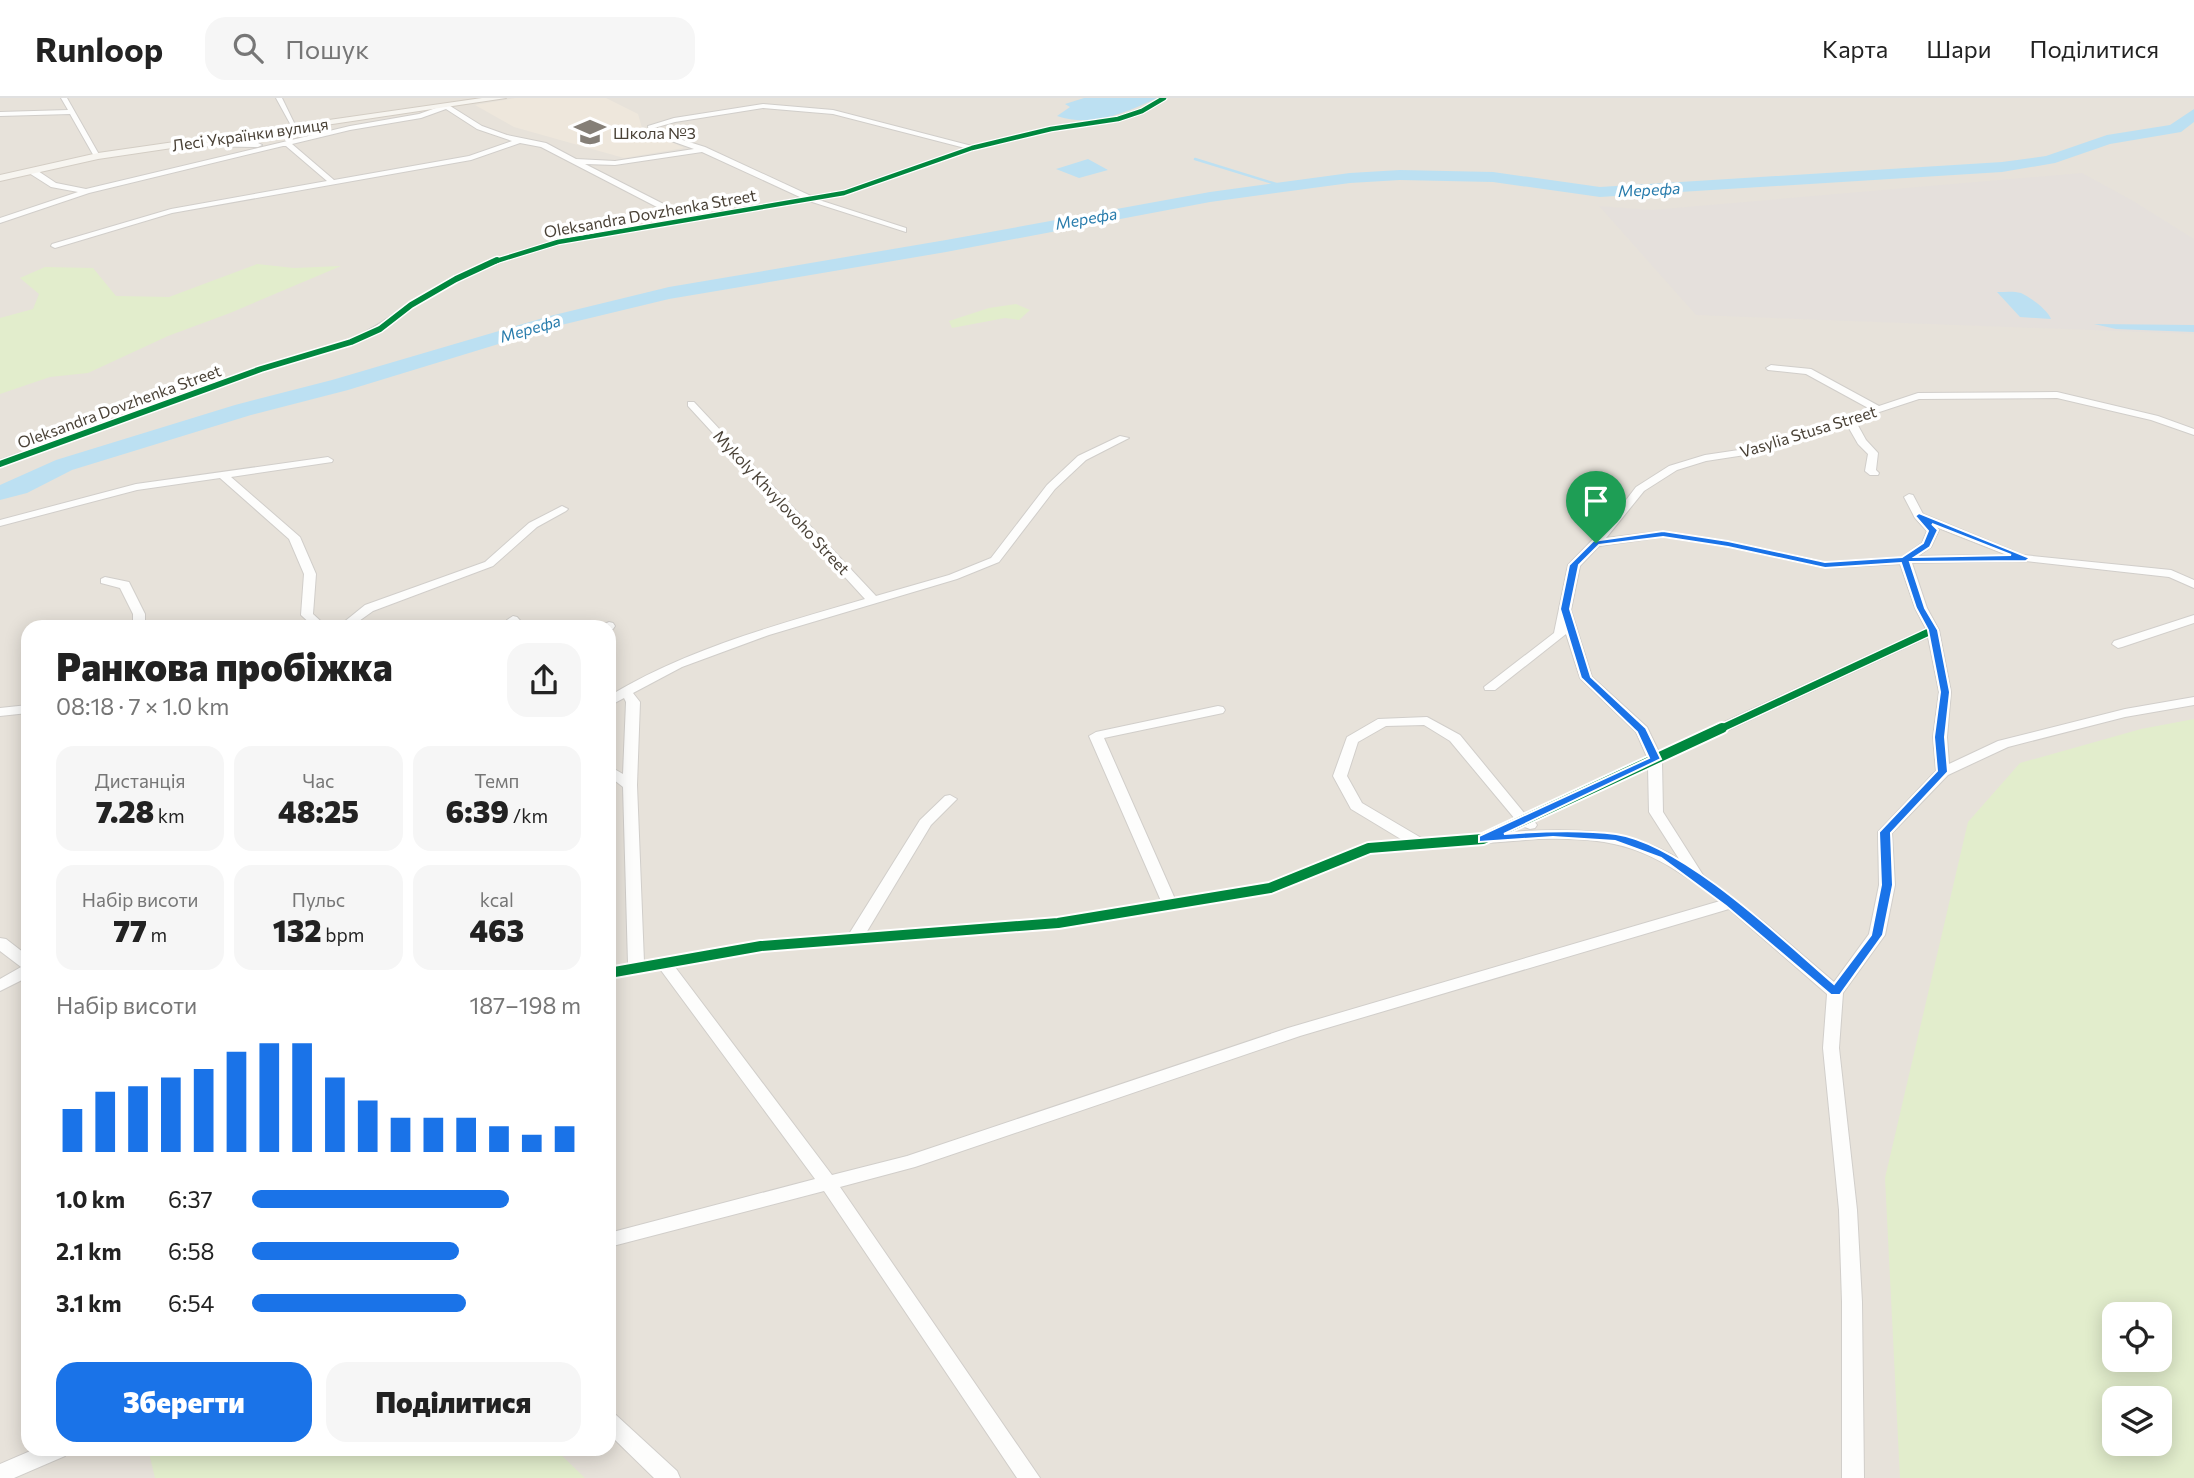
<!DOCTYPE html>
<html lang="uk">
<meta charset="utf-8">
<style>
:root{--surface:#fff;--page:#f6f6f6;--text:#222;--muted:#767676;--line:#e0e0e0;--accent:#1a73e8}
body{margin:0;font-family:Commissioner,sans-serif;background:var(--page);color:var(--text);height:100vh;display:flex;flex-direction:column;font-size:26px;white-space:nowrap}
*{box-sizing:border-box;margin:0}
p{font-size:23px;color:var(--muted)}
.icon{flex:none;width:38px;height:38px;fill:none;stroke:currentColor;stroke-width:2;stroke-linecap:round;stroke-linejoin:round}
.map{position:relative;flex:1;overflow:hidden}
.details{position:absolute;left:21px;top:522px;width:595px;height:836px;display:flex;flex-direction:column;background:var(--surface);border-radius:21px;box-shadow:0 4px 18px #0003}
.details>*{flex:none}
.buttons{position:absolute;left:2102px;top:1204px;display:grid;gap:14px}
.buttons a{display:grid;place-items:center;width:70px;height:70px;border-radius:14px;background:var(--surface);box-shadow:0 4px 18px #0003;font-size:35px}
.pin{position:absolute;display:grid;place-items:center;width:60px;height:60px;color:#fff;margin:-72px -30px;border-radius:50% 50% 50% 0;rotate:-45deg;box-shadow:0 0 7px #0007}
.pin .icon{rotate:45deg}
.round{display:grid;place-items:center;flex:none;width:74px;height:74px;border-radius:21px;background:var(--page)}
.head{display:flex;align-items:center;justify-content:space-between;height:119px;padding:0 35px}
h1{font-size:38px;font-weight:800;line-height:52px}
.stats{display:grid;grid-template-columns:repeat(3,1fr);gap:10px;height:119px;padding:7px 35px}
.stats div{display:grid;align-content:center;border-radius:18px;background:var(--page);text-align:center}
.stats b{font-size:30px;font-weight:800}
.stats small{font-size:19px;font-weight:400}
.stats p{font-size:19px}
.chart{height:196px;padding:14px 35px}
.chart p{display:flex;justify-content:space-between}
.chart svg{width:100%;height:126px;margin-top:7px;stroke:var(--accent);stroke-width:6}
.cta{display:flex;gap:14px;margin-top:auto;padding:14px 35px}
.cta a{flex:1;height:80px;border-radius:21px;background:var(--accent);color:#fff;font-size:28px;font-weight:800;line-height:80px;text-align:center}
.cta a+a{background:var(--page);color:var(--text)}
ul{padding:0 35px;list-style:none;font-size:23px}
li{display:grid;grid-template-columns:112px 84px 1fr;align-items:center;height:52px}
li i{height:18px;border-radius:9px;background:var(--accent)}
header{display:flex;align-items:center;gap:42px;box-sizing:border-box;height:98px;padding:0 35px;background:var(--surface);border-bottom:2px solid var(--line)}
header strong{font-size:33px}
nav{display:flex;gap:38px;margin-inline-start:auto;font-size:24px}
.search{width:490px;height:63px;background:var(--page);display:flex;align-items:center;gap:18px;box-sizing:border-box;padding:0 24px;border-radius:21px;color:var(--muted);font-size:26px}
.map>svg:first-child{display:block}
.residential{fill:#e7e2da;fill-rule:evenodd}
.industrial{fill:#e5e0dc}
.education{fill:#eee7dc}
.green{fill:#e2edcc;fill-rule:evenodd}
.water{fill:#bce0f2}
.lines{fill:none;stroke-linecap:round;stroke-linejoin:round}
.stream{stroke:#bce0f2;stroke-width:2.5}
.river{fill:#bce0f2;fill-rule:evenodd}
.street-casing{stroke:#d1ceca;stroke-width:2}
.secondary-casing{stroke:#d3cdc4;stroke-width:2}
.street{fill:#fdfdfc;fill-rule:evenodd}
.secondary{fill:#f7f5f0;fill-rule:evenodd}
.cycleway-far3-casing{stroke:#fff;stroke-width:7}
.cycleway-far2-casing{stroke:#fff;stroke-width:9}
.cycleway-far1-casing{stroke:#fff;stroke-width:10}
.cycleway-casing{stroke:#fff;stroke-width:14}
.cycleway-far3{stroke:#00873e;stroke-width:4.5}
.cycleway-far2{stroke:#00873e;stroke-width:6}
.cycleway-far1{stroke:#00873e;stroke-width:7}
.cycleway{stroke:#00873e;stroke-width:10}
.route{fill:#1a73e8;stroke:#fff;stroke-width:2;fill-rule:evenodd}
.labels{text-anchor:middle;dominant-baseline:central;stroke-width:7;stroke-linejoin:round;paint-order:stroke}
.far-poi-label{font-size:16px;fill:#4a4237;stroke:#fff;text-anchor:start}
.far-street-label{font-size:16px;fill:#4a4237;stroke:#fff}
.far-water-label{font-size:16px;font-style:italic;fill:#287cac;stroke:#fff}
</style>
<header>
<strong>Runloop</strong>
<div class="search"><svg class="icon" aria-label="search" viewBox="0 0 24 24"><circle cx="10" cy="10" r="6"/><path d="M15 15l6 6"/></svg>Пошук</div>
<nav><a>Карта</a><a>Шари</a><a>Поділитися</a></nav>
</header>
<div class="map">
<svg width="2194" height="1380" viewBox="0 0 2194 1380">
<rect width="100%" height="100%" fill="#f3f0ed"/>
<path class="residential" d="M 0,0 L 2194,0 L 2194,1380 L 0,1380 ZM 28,528 L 609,528 L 609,1351 L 28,1351 ZM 2114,1216 L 2160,1216 L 2160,1262 L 2114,1262 ZM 2114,1300 L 2160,1300 L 2160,1346 L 2114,1346 Z"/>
<path class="industrial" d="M 2082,75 L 2130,101 L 2194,141 L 2194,236 L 1696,217 L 1599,108 L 1651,112 Z"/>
<path class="education" d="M 515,0 L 606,0 L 638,16 L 642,30 L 684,50 L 624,60 L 514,29 L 475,7 Z"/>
<path class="green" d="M 257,166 L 294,170 L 341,168 L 230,215 L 168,238 L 88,275 L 50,279 L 0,296 L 0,220 L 33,211 L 39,196 L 20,180 L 45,169 L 93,170 L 116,198 L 169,199 Z
M 1016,206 L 1030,212 L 1019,222 L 1005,220 L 952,230 L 949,223 L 989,210 Z
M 2194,621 L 2194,1380 L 1900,1380 L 1885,1080 L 1968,724 L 2020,665 L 2141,631 ZM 2160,1216 L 2160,1262 L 2114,1262 L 2114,1216 ZM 2160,1300 L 2160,1346 L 2114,1346 L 2114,1300 Z
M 148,1351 L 555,1351 L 585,1380 L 155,1380 Z"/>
<path class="water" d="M 1084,0 L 1157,0 C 1125,15 1092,30 1057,18 L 1070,9 L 1065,6 Z
M 1088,61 L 1108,72 L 1079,80 L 1056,71 Z
M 1997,194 C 2005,194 2014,193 2021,195 C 2030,199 2048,212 2051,221 L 2020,219 Z
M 2094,226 L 2194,227 L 2194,234 L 2116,231 Z"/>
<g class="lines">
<path class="stream" d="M 1195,61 L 1289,90"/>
<path class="river" d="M 2194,11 L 2194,24 L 2181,34 L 2110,46 L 2055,65 L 2002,74 L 1600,99 L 1493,84 L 1400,82 L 1350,85 L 1210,104 L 946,154 L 669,201 L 557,228 L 348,292 L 251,317 L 72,372 L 27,395 L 0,402 L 0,387 L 56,362 L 235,307 L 332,282 L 550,218 L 669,189 L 946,142 L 1210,94 L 1350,75 L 1400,72 L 1493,74 L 1600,89 L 2002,64 L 2046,58 L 2107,37 L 2170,27 Z"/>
<defs>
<path id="street" d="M 61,0 L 67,0 L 101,60 L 95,60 L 70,16 L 0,18 L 0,14 L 68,12 Z
M 276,0 L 282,0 L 297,31 L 293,31 Z
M 1159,0 L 1167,0 C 1134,27 1091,25 1050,33 C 1026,38 1001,44 977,51 C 924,65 874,92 819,102 L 906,130 L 906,134 L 809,103 L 559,146 L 503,163 L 459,183 L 414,209 L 383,233 L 354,246 L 264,273 L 0,369 L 0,362 C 85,332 169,300 254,270 C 286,259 320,254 351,241 C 388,225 418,196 455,178 C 526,144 603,134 680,121 L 541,49 L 520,45 L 471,62 L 172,115 L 55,150 L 51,148 L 52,146 L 171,111 L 327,83 L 286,48 L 283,48 L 89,95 L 0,125 L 0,120 L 78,94 L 51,89 L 29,75 L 29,71 L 35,71 L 56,85 L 86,91 L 350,28 L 419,16 L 447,6 L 482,28 L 507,37 L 546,45 L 576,61 L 615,63 L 694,51 L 649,35 L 648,28 L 674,20 L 763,6 L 833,12 L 972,48 L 1051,29 L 1117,19 L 1140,12 ZM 763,10 L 833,16 L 965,50 L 842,93 L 811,98 L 705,49 L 654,33 L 654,30 L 675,24 ZM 446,11 L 477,31 L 512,43 L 469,58 L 334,82 L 292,46 L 350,32 L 421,20 ZM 702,54 L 802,100 L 689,119 L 585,66 L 615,67 Z
M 186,44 L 258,45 L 262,47 L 258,49 L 183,48 Z
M 1771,267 L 1811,271 L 1879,308 L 1918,295 L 2057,294 L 2158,318 L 2194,331 L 2194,337 L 2151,322 L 2057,300 L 1919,301 L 1855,322 L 1866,342 L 1878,355 L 1876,372 L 1879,375 L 1878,377 L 1870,377 L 1865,373 L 1868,356 L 1858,346 L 1846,325 L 1758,355 L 1706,363 L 1677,372 L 1644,393 L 1606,440 L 1663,433 L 1728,443 L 1825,464 L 1902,459 L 1922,445 L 1927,433 L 1915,420 L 1904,399 L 1909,396 L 1913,397 L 1923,416 L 2023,457 L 2171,472 L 2194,482 L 2194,490 L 2169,479 L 2026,463 L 1912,465 L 1927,510 L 1939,532 L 1951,594 L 1947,639 L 1949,666 L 1998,643 L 2125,611 L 2194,599 L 2194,607 L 2125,619 L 2008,649 L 1948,677 L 1892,735 L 1895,787 L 1885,837 L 1843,895 L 1839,950 L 1857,1112 L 1862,1204 L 1864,1380 L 1842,1380 L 1842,1204 L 1839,1112 L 1823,950 L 1827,896 L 1729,811 L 1300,938 L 915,1069 L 840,1089 L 1040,1380 L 1017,1380 L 824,1093 L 609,1149 L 609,1135 L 815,1081 L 660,871 L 609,880 L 609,870 L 628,866 L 623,689 L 609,678 L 609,668 L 623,676 L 626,604 L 624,600 L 609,608 L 609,598 C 688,550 777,527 865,501 L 688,308 L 688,304 L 694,304 L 876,498 L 949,477 L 991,460 L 1047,387 L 1078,358 L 1120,338 L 1129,340 L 1086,362 L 1055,391 L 999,464 L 957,481 L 769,537 L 682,569 L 633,595 L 640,604 L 637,687 L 644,864 L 761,843 L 849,836 L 920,722 L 945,698 L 950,697 L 957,701 L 931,727 L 866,835 L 1058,820 L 1161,803 L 1089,638 L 1096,634 L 1218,608 L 1223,609 L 1225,612 L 1223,615 L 1104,640 L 1175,801 L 1267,786 L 1364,747 L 1404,743 L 1351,711 L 1333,678 L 1347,639 L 1378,621 L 1427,619 L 1460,637 L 1525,716 L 1647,659 L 1636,634 L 1580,580 L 1566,536 L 1495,592 L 1485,592 L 1484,589 L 1554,535 L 1568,467 L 1607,427 L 1636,389 L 1669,368 L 1705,357 L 1752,350 L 1870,311 L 1806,276 L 1768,272 L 1766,270 ZM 1936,429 L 2007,457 L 1918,458 L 1931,449 L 1939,432 ZM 1663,439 L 1728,449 L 1825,470 L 1900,466 L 1915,510 L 1926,531 L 1659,654 L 1647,629 L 1592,579 L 1571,512 L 1580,468 L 1599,448 ZM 1928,539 L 1939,594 L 1933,639 L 1936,673 L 1878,734 L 1879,787 L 1869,836 L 1834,884 L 1765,825 L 1703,777 L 1663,714 L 1662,663 ZM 1424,627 L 1450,643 L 1515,721 L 1480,737 L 1423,741 L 1362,705 L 1347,678 L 1358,644 L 1386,628 ZM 1648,669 L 1649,714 L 1679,761 C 1627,729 1568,730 1509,734 L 1522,728 L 1530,731 L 1535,730 L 1537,727 L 1534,723 ZM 1538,741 C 1623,738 1653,753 1720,803 L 1288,930 L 907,1058 L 832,1077 L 675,869 L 761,853 L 1058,830 L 1270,795 L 1371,754 Z
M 328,359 L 333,362 L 332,364 L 231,379 L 300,439 L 316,476 L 313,516 L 326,528 L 313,528 L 301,517 L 304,476 L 289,441 L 220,380 L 137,392 L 0,428 L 0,422 L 136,386 Z
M 562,408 L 568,411 L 566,413 L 537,429 L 493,468 L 373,513 L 352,528 L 339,528 L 365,507 L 485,464 L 529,425 Z
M 105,479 L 129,484 L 145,516 L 145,528 L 133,528 L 133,516 L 120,490 L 101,485 L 101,481 Z
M 2194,517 L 2194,525 L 2122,549 L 2118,550 L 2112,546 L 2114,543 Z
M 513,518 L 517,519 L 525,528 L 513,528 L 507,522 Z
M 609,524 L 613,525 L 615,528 L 613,531 L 609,532 L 609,528 L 601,528 Z
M 28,607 L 28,615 L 0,618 L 0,610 Z
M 0,840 L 6,841 L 28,858 L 28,879 L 0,893 L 0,881 L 21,869 L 0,853 Z
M 609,1314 L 616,1317 L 677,1373 L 680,1380 L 654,1380 L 609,1336 Z
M 35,1351 L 69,1351 L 65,1358 L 14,1380 L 0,1380 L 0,1366 Z"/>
<path id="secondary" d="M 482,0 L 506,0 L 98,61 L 0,83 L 0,77 L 98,55 Z"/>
</defs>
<use href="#street" class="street-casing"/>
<use href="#secondary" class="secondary-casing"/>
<use href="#street" class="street"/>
<use href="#secondary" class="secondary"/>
<defs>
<path id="cycleway-far3" d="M 493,164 L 558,144 L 844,95 L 972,50 L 1051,31 L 1118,21 L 1142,13 L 1164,0"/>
<path id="cycleway-far2" d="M 0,366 L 261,271 L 351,244 L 380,231 L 411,207 L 456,181 L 497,162"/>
<path id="cycleway-far1" d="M 1718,632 L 1933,532"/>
<path id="cycleway" d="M 609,875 L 761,848 L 1058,825 L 1270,790 L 1369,750 L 1483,741 L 1722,630"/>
</defs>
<use href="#cycleway-far3" class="cycleway-far3-casing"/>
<use href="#cycleway-far2" class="cycleway-far2-casing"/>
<use href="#cycleway-far1" class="cycleway-far1-casing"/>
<use href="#cycleway" class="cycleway-casing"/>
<use href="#cycleway-far3" class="cycleway-far3"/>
<use href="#cycleway-far2" class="cycleway-far2"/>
<use href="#cycleway-far1" class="cycleway-far1"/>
<use href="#cycleway" class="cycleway"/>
</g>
<path class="route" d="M 1919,415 L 2030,460 L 2026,463 L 1910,464 L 1925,510 L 1938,532 L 1950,594 L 1945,639 L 1948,674 L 1891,735 L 1893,787 L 1883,837 L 1840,897 L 1831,897 L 1726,808 L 1661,760 L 1615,743 L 1553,739 L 1479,744 L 1479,738 L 1649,660 L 1637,634 L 1581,580 L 1560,511 L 1569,467 L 1593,443 L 1663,433 L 1728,443 L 1825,464 L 1902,459 L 1923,445 L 1928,433 L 1915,418 ZM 1932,426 L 2011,457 L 1915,459 L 1930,449 L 1938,432 ZM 1663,439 L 1728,449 L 1825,470 L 1901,465 L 1916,510 L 1928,532 L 1940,594 L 1934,639 L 1937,673 L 1879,734 L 1881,787 L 1871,837 L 1834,886 C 1782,841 1683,746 1616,736 C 1579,731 1541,733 1504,736 L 1661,661 L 1646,630 L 1591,579 L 1570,511 L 1579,467 L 1599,447 Z"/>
<defs>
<symbol id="school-bare" viewBox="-9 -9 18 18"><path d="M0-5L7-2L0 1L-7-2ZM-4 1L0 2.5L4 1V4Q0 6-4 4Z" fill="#857f77" stroke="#fff" stroke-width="2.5" paint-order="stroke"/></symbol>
</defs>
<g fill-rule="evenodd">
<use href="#school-bare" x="568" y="12" width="44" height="44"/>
</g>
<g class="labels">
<g class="far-poi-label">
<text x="613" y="34">Школа №3</text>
</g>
<g class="far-street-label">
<text transform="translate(250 36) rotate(-8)">Лесі Українки вулиця</text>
<text transform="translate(650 115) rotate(-10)">Oleksandra Dovzhenka Street</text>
<text transform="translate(119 308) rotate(-20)">Oleksandra Dovzhenka Street</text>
<text transform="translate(1808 333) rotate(-17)">Vasylia Stusa Street</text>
<text transform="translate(782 404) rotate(47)">Mykoly Khvylovoho Street</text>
</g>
<g class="far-water-label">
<text transform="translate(1649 91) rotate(-3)">Мерефа</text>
<text transform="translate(1086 120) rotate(-10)">Мерефа</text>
<text transform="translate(530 230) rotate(-16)">Мерефа</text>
</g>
</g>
</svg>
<div class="buttons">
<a><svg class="icon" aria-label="locate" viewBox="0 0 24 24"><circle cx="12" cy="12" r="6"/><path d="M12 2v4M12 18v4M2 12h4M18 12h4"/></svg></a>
<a><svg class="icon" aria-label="layers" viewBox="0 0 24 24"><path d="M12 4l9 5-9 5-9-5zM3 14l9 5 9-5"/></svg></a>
</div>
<div class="pin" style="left:1596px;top:445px;background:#1e9e55"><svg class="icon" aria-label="arrive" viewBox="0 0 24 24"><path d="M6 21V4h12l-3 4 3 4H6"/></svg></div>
<section class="details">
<div class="head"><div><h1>Ранкова пробіжка</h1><p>08:18 · 7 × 1.0 km</p></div><a class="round"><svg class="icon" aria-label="share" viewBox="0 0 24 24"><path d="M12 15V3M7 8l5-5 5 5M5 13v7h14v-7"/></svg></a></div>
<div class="stats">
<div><p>Дистанція</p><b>7.28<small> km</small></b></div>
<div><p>Час</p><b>48:25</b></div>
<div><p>Темп</p><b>6:39<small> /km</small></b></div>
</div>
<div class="stats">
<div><p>Набір висоти</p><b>77<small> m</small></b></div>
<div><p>Пульс</p><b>132<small> bpm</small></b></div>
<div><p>kcal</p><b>463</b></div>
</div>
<div class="chart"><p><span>Набір висоти</span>187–198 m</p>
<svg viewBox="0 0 160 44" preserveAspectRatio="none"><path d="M5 44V29M15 44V23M25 44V21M35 44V18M45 44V15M55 44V9M65 44V6M75 44V6M85 44V18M95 44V26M105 44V32M115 44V32M125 44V32M135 44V35M145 44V38M155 44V35"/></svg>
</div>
<ul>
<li><b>1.0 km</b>6:37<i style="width:78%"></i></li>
<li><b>2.1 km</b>6:58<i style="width:63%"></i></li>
<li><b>3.1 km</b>6:54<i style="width:65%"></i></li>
</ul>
<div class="cta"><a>Зберегти</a><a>Поділитися</a></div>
</section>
</div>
